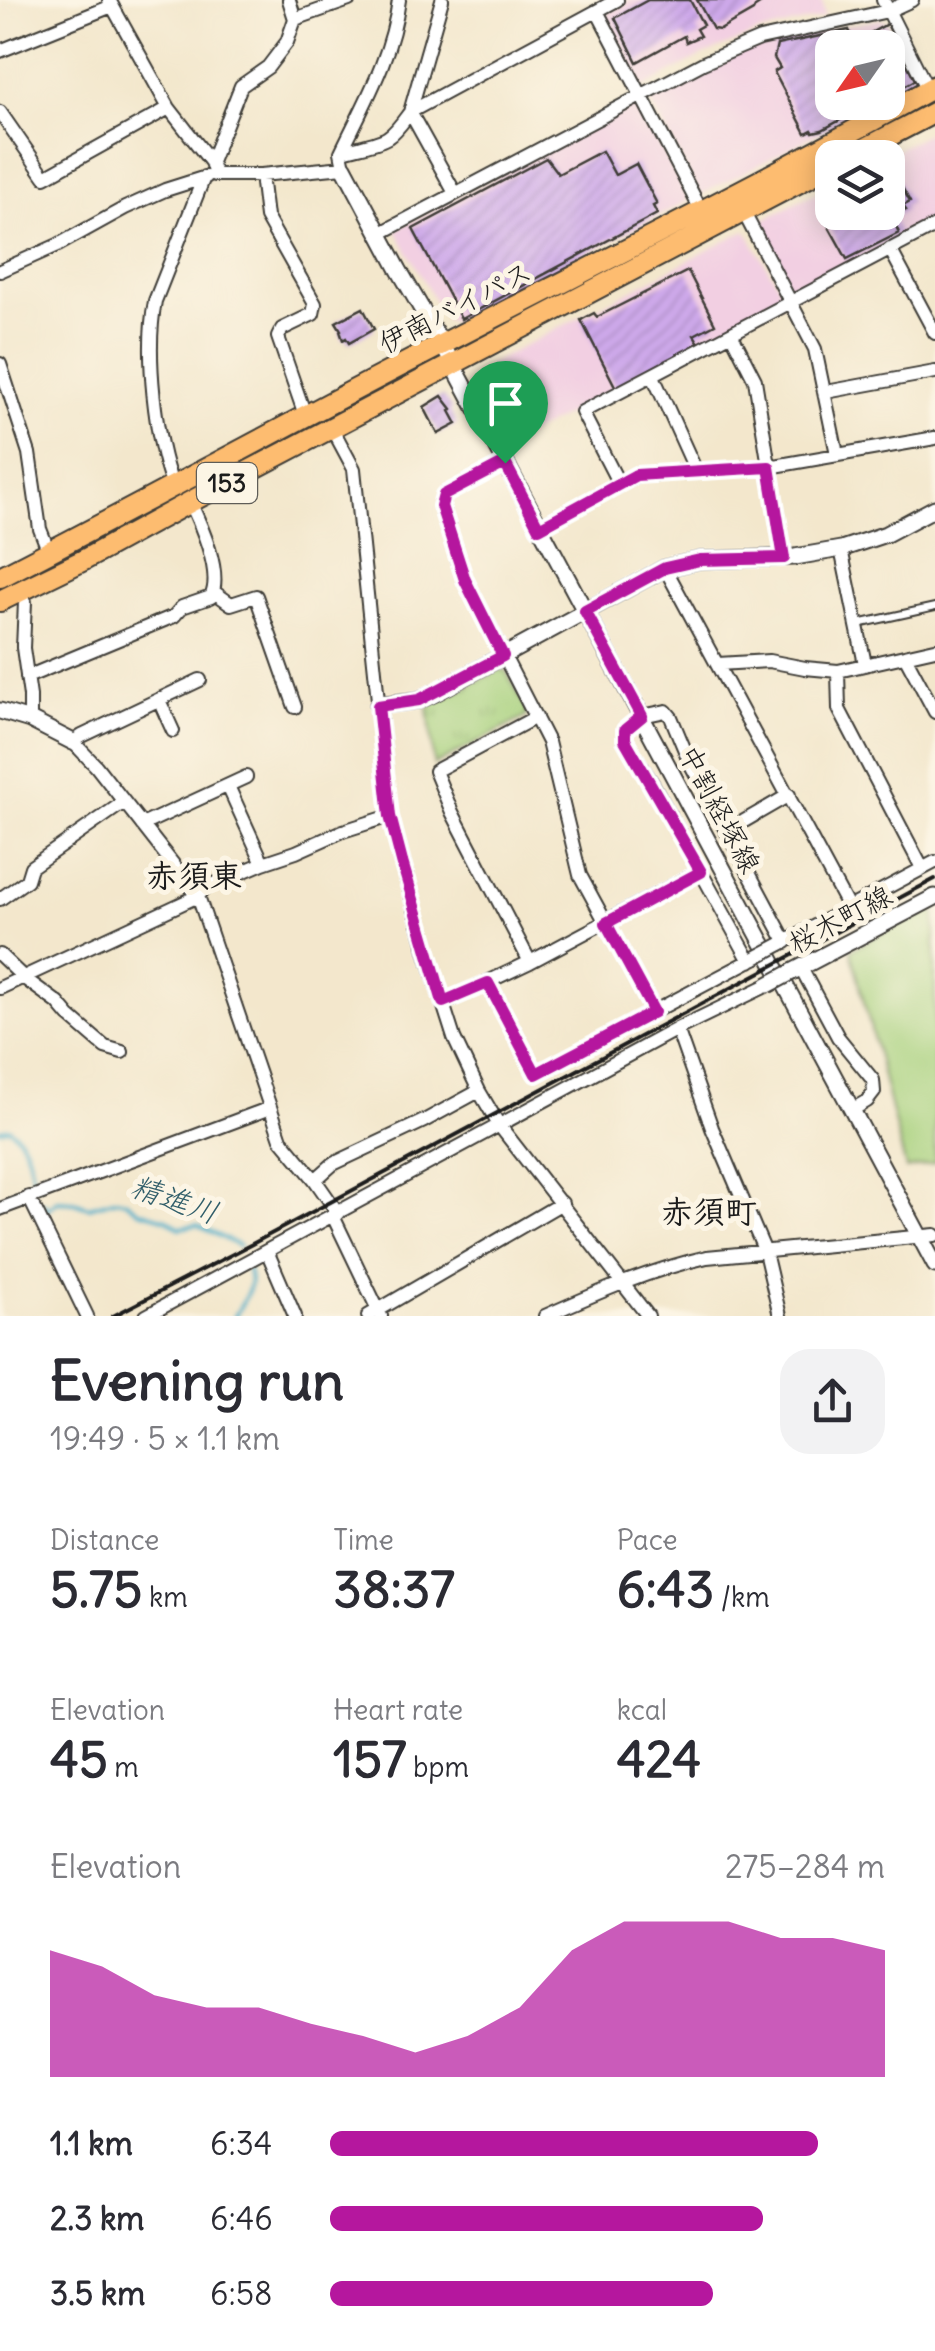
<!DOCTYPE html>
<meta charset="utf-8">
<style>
:root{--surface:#fff;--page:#f2f2f3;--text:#2b2b33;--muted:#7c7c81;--accent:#b5179e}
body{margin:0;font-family:Delius,"Klee One",sans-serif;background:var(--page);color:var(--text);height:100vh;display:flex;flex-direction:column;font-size:38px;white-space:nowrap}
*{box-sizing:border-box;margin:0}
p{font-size:32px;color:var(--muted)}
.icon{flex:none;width:55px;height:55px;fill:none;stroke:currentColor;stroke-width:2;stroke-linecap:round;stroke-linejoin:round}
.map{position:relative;height:1316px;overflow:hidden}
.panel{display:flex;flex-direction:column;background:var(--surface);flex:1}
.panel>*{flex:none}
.needle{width:65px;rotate:236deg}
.tools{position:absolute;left:815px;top:30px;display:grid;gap:20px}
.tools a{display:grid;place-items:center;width:90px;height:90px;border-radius:20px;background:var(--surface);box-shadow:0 5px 25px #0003;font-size:50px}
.pin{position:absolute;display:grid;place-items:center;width:85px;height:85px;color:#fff;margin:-102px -42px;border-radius:50% 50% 50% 0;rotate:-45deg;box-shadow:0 0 10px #0007}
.pin .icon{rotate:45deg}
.round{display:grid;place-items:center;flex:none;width:105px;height:105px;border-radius:30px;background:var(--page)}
.overview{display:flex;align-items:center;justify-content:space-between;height:170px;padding:0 50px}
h1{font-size:55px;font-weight:700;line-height:75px}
.metrics{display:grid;grid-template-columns:repeat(3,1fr);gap:15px;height:170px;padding:10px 50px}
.metrics div{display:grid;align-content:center}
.metrics b{font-size:50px;font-weight:700}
.metrics small{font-size:28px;font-weight:400}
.metrics p{font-size:28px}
.chart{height:280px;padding:20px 50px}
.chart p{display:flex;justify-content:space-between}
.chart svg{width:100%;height:180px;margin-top:10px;fill:var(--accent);opacity:.7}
ul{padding:0 50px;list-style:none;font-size:32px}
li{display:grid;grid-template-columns:160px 120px 1fr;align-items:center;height:75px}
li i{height:25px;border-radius:12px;background:var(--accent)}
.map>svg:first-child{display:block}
.built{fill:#f2cfe2}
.park{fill:url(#park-tufts);stroke:#61764c;stroke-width:2.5}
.garden{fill:#a6d07b;stroke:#61764c;stroke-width:2.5}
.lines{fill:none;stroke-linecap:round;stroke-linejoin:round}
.stream{stroke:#4aaec9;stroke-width:4}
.building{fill:url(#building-hatch)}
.service-casing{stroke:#3c3a36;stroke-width:10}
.minor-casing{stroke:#3c3a36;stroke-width:16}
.tertiary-casing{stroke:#3c3a36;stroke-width:19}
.trunk-casing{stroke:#3c3a36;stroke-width:24}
.service{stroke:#fff;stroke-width:6}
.minor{stroke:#fff;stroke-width:12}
.tertiary{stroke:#fff;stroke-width:15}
.trunk{stroke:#fdbc70;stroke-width:20}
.rail{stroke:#1c1c1c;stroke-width:4}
.minor-bridge-casing{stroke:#3c3a36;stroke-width:16;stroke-linecap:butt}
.tertiary-bridge-casing{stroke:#3c3a36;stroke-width:19;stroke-linecap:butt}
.minor-bridge{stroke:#fff;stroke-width:12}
.tertiary-bridge{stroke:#fff;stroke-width:15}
.route-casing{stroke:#fff;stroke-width:20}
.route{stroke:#b5179e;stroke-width:12}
.labels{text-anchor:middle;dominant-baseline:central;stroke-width:10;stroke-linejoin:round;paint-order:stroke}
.shield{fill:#fcf5e5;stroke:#5f5d58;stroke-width:2.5}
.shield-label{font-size:25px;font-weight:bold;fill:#1c1c1c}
.street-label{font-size:28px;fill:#1c1c1c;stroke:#fcf5e5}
.water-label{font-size:30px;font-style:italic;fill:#315e6a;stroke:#fcf5e5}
.quarter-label{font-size:32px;font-weight:bold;fill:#1c1c1c;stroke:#fcf5e5}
</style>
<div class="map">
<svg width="935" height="1316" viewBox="0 0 935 1316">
<defs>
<pattern id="park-tufts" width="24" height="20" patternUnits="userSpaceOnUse" patternTransform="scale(2.5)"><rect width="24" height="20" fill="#a6d07b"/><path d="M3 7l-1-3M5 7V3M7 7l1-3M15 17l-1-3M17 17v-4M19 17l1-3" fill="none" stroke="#8eb26a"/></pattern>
<pattern id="building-hatch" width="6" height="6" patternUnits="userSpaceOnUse" patternTransform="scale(2.5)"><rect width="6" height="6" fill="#cea9ea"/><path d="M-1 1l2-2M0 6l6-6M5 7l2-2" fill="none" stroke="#b091c8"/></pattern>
</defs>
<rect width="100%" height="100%" fill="#fcf5e5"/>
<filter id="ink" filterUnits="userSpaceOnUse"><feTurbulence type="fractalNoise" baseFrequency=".01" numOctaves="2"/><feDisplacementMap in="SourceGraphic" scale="20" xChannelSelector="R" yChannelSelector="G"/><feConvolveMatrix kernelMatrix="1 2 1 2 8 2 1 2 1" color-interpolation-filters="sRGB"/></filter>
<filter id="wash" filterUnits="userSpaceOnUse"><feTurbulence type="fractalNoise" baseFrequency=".0048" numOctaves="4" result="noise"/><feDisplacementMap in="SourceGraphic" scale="40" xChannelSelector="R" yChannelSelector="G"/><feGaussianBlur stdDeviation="2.25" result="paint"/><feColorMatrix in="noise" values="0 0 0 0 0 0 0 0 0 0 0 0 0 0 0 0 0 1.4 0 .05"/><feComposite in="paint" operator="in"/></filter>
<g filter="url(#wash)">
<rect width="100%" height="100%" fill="#f3e7cc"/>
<path class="built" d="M 630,0 L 822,0 L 825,17 L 758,33 L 702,56 L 643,88 L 606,18 L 608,12 Z
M 882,19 L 887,22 L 917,81 L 888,97 L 888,48 L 832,48 L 832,102 L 877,103 L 700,195 L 650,100 L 651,96 L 705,68 L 761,44 L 818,31 Z
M 634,104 L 638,105 L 689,200 L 455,323 L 444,318 L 396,230 Z
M 935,129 L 935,222 L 796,295 L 792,294 L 757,226 L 759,222 L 832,184 L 832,212 L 888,212 L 888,158 L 882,157 Z
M 746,230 L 784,296 L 782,302 L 512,443 L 479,382 L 488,365 Z"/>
<path class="park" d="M 501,669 L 506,671 L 527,710 L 526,717 L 434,765 L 428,706 Z"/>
<path class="garden" d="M 935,904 L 935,1163 L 906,1169 L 851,950 Z"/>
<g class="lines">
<path class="stream" d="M 0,1130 L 9,1128 C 28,1141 30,1164 34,1185
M 44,1203 L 47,1210 L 57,1201 L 74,1202 L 89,1207 L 117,1199 L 125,1201 L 139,1211 L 167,1219 L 180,1228 L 197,1225 L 239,1246
M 235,1316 C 244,1299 256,1285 246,1266"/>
</g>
<g id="blocks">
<path class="building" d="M 648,0 L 690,0 L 703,25 L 696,29 L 700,36 L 686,42 L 684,36 L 637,62 L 615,18 Z
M 697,0 L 766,0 L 755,7 L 753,11 L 720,30 L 713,29 Z
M 887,24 L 915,80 L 888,95 L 888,48 L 832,48 L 832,102 L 873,102 L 822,130 L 813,132 L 812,130 L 806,133 L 774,72 L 780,68 L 774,58 L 777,45 L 849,30 L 854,42 Z
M 602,151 L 615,175 L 636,164 L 657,204 L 653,206 L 657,214 L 461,319 L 413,229 L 546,158 L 558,174 Z
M 896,176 L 910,202 L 903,206 L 906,210 L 892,217 L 899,233 L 847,259 L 823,216 L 832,210 L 832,212 L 888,212 L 888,181 Z
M 688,271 L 715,324 L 694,335 L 699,343 L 616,388 L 581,320 L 594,313 L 597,317 Z
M 363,308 L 374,329 L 349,343 L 346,338 L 343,340 L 340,331 L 341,330 L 336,322 Z
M 442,396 L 452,409 L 450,411 L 457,424 L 438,434 L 424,407 Z"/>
</g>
</g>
<g filter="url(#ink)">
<use href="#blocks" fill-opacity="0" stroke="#3c3a36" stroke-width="2.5"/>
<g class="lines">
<defs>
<path id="service" d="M 858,624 L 935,607"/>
<path id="minor" d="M 109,0 L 169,108 L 211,162 L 215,175 L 261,175 L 344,167 L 341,152 C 365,102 392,56 399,0
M 289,0 L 295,19 L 349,0
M 442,0 L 410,112 L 455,193
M 883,0 L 928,90
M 597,11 L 702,212
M 0,51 L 112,6
M 0,112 L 45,177 L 169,108
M 341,152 C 354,147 378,144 388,137 C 397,131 404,120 410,112 L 617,0
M 211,162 L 241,86 L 268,67 L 287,42 L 295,19
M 261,175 L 266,217 L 315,304 L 313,314 L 282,329 L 278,337 L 305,415
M 743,211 L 815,349 L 837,454
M 381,233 L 703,63 L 760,39 L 888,11 L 912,0
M 890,249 L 935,333
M 0,271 L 58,245 L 125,208 L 165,190 L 206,177
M 732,335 L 755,380 L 784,558
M 0,364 L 29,453 L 40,529 L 49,552
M 653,376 L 696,471
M 826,392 L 935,372
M 332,428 L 354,469 L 390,816 L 426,950 L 454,1038 L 479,1091 L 499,1125 L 648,1316
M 505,463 L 444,495 L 441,506 L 465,580 L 548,742 L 580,875 L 654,1011
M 619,484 L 582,412 L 935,226
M 173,487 C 155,439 145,352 155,301 L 204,177
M 539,528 L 636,475 L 769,467 L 935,438
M 841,549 L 865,664
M 665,568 L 849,909
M 214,592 L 231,604 L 256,596 L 295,707
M 25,602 L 23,648 L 30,696 L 30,720
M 905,656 L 935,712
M 718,664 L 769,661 L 805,668 L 838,671 L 935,649
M 838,671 L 839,709 L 922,868
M 27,677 L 174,616 L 182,607 L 211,597 C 223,573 201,525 190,502
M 200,680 L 82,736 L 73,742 L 96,766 L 198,896 L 281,1139 L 315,1180 L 338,1213
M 159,700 L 173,731
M 228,786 L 263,863
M 142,825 L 246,777
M 727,831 L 789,795
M 0,899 L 27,880 L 31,867 L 124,802
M 781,944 L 935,862
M 0,955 L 24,978 L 58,1003 L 69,1016 L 105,1047 L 122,1052
M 750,961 L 652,783 L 625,741 L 625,730 L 642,716 L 666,711 L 671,717 L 691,765 L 786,942
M 530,962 L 452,812 L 435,771 L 536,717
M 801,968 L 838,1037 L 873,1080 L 874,1092 L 867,1101 L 852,1110
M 488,983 L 536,1074 L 755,958
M 0,988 L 198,896 L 205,888 L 263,863 L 296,852 L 343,831 L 390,816
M 443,1003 L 530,962 L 701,871
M 677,1029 L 712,1128 L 765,1252 L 780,1316
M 315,1180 L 333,1164 L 424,1121 L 479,1091
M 29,1197 L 87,1316
M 0,1209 L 270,1108
M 333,1216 L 381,1316
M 267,1251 L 295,1316
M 146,1316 L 677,1029 L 768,985
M 368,1316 L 562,1203
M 545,1316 C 601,1291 647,1271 707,1257 L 935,1235"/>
<path id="tertiary" d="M 344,167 L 399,270 L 442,344 L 935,1265
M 378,705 L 419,700 L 435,693 L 665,568 L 700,560 L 795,557 L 841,549 L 886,534 L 935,508
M 0,711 L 30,720 L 73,742
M 792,972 L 935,897"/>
<path id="trunk" d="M 847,158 L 935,112
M 0,577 C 147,502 291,422 437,347 C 603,261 771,178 935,86
M 0,601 L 84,560 L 190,502 L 832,165"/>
</defs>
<use href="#service" class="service-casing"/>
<use href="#minor" class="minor-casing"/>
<use href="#tertiary" class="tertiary-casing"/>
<use href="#trunk" class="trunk-casing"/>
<use href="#service" class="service"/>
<use href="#minor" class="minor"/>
<use href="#tertiary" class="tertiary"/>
<use href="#trunk" class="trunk"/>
<path class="rail" d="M 113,1316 L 252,1244 L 935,879"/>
<defs>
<path id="minor-bridge" d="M 755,958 L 781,944"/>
<path id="tertiary-bridge" d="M 768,985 L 792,972"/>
</defs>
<use href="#minor-bridge" class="minor-bridge-casing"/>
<use href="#tertiary-bridge" class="tertiary-bridge-casing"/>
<use href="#minor-bridge" class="minor-bridge"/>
<use href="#tertiary-bridge" class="tertiary-bridge"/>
</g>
</g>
<g class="lines" filter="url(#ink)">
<defs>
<path id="route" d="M 505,463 L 539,528 L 636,475 L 769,467 L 784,558 L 700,560 L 665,568 L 585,611 L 642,716 L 625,730 L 625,740 L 701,872 L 606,923 L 654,1012 L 536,1074 L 488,983 L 443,1002 L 402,862 L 390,816 L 378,706 L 419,700 L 503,656 L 465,580 L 441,506 L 444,495 Z"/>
</defs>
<use href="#route" class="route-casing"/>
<use href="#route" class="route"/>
</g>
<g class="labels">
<rect class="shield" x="197" y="463" width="60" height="40" rx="8"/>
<g class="shield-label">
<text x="227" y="483">153</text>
</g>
<g class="street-label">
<text transform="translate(455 307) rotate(-27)">伊南バイパス</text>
<text transform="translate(720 809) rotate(62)">中割経塚線</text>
<text transform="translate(840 919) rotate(-28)">桜木町線</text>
</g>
<g class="water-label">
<text transform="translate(175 1199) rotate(19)">精進川</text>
</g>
<g class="quarter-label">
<text x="194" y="875">赤須東</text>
<text x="709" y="1211">赤須町</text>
</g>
</g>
</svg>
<div class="tools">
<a><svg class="needle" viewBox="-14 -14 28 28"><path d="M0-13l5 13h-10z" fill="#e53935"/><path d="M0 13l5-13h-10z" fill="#7c7c81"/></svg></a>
<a><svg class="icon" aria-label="layers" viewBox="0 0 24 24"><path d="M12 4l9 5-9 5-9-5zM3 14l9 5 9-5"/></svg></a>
</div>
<div class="pin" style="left:505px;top:463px;background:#1e9e55"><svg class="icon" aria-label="arrive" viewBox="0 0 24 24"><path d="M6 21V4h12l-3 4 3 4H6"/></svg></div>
</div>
<section class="panel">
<div class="overview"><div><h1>Evening run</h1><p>19:49 · 5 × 1.1 km</p></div><a class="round"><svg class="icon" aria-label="share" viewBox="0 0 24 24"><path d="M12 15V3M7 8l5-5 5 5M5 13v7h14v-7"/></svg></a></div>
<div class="metrics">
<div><p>Distance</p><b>5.75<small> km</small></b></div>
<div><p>Time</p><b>38:37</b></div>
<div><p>Pace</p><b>6:43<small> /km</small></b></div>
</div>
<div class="metrics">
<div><p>Elevation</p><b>45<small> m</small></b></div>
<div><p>Heart rate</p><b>157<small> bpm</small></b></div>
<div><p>kcal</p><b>424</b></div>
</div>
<div class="chart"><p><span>Elevation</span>275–284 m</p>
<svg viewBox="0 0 160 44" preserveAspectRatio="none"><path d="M0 44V13L10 17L20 24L30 27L40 27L50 31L60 34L70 38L80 34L90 27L100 13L110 6L120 6L130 6L140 10L150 10L160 13V44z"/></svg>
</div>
<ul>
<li><b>1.1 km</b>6:34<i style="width:88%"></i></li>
<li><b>2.3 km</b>6:46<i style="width:78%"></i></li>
<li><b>3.5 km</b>6:58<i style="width:69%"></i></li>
</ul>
</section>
